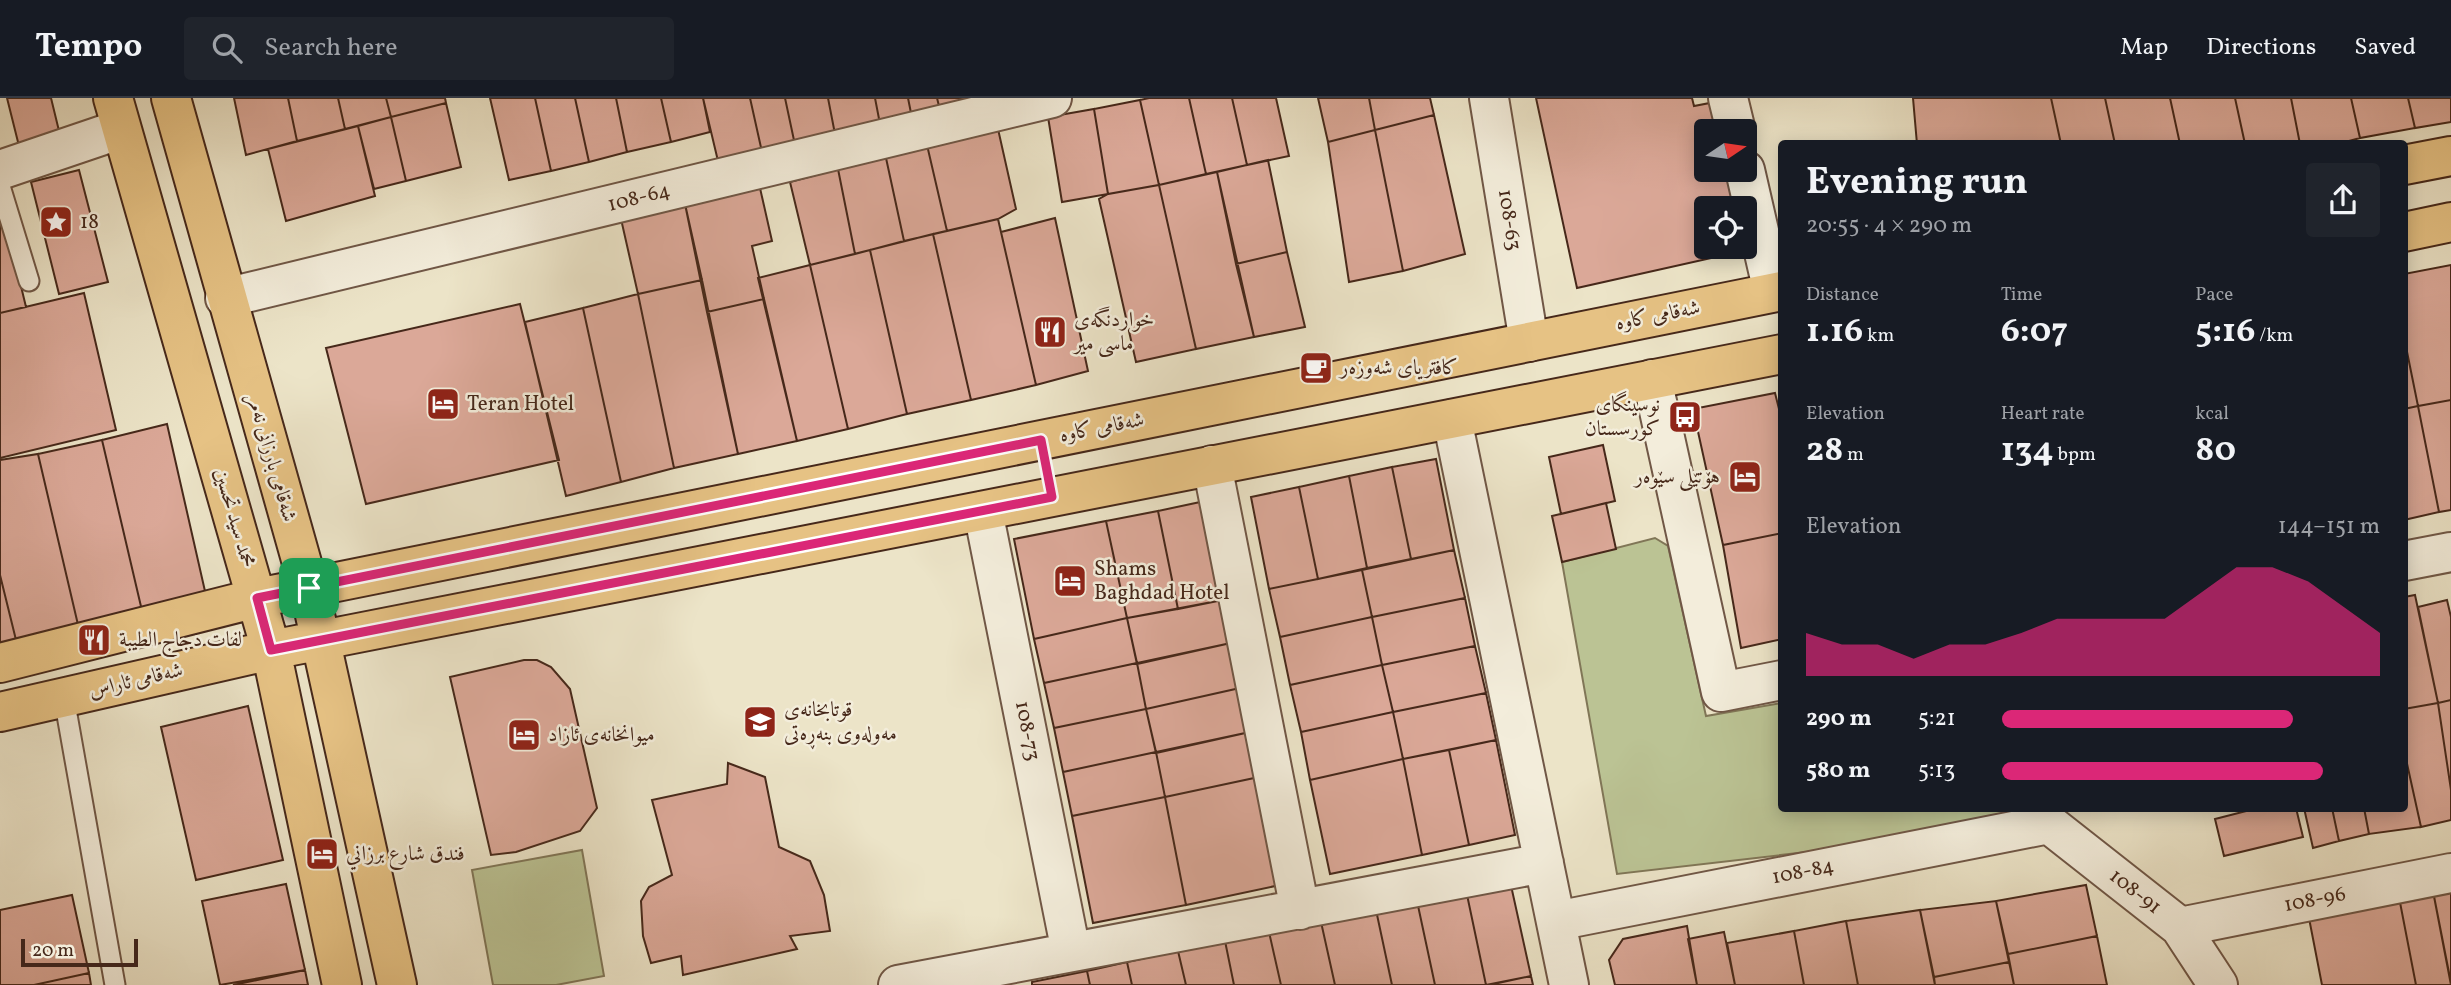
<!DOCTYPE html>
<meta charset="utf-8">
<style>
:root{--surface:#171b24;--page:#20242c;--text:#f1f3f6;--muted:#9ea1a6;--line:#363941;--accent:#db2777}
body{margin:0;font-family:Vollkorn,Amiri,serif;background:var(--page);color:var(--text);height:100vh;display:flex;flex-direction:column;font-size:26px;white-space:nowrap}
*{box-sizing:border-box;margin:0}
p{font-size:23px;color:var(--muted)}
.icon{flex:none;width:38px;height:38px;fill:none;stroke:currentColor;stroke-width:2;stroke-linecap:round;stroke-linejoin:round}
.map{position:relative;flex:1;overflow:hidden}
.side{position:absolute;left:1778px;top:42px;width:630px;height:672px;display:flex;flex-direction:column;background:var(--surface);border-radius:7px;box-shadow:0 4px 18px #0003}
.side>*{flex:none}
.needle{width:46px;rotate:77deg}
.controls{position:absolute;left:1694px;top:21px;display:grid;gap:14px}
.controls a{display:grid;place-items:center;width:63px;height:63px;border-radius:7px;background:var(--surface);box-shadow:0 4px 18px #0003;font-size:35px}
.scale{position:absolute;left:21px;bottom:18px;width:117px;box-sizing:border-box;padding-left:7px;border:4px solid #46281a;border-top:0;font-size:19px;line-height:24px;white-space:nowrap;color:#46281a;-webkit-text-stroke:5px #f3eddb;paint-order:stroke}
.pin{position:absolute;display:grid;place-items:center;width:60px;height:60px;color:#fff;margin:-30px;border-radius:14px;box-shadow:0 4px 10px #0006}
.round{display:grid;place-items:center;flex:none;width:74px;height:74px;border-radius:7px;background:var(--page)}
.overview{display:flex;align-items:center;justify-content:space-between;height:119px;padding:0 28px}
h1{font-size:38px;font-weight:700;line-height:52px}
.figures{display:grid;grid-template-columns:repeat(3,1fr);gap:10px;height:119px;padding:7px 28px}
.figures div{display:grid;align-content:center}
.figures b{font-size:35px;font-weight:700}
.figures small{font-size:19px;font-weight:400}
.figures p{font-size:19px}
.chart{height:196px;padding:14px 28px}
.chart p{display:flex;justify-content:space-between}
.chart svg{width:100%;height:126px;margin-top:7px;fill:var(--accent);opacity:.7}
ul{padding:0 28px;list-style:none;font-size:23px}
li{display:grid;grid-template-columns:112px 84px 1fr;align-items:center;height:52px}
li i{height:18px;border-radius:9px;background:var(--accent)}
header{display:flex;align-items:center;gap:42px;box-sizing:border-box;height:98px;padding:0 35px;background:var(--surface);border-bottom:2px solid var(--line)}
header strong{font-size:33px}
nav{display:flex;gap:38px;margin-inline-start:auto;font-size:24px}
.search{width:490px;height:63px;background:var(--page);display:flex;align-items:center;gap:18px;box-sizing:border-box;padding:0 24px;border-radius:7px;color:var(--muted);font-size:26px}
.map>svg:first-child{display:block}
.green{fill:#bbc394;stroke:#807657;stroke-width:2}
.building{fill:#dba898;stroke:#46281a;stroke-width:2}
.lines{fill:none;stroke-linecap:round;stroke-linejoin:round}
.lane-casing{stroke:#705746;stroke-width:23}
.street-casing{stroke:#705746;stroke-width:42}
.primary-casing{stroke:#46281a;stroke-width:42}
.lane{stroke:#f3eddb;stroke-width:19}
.street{stroke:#f3eddb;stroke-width:38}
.primary{stroke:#e6c284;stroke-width:38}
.route-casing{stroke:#fff;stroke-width:14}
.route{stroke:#db2777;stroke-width:9}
.labels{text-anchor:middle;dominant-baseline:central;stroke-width:5;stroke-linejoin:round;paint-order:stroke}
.street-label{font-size:21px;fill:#46281a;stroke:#f3eddb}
.poi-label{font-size:21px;fill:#46281a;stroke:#f3eddb;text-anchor:start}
</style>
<header>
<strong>Tempo</strong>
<div class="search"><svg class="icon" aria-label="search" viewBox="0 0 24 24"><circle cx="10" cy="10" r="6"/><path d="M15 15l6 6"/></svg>Search here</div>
<nav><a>Map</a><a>Directions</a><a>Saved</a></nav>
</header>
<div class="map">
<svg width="2451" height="887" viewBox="0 0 2451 887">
<rect width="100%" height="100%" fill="#ece4c8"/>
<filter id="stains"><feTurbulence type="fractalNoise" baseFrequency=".00286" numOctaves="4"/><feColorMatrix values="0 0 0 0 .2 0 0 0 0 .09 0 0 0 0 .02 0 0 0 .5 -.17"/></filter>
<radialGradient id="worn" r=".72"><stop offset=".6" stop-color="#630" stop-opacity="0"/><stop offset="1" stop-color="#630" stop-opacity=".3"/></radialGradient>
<path class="green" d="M 1655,440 L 1668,448 L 1706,618 L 1781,605 L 1782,710 L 2036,711 L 2049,726 L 1617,776 L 1562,464 Z
M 582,752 L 604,878 L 556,887 L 493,887 L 472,772 Z"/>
<path class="building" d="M 7,0 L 51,0 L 60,37 L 19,48 Z
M 234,0 L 288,0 L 297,43 L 246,57 Z
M 288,0 L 338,0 L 345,31 L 297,43 Z
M 338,0 L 386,0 L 391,19 L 345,31 Z
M 386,0 L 445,0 L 446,5 L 391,19 Z
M 490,0 L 535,0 L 551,73 L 509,82 Z
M 535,0 L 575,0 L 589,64 L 551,73 Z
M 575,0 L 616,0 L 627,54 L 589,64 Z
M 616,0 L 661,0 L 671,44 L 627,54 Z
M 661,0 L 703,0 L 710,34 L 671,44 Z
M 703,0 L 750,0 L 762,54 L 718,63 Z
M 750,0 L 785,0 L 795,47 L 762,54 Z
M 785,0 L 828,0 L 835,36 L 795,47 Z
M 828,0 L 875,0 L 880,26 L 835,36 Z
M 875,0 L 908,0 L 912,20 L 880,26 Z
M 908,0 L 937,0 L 940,12 L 912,20 Z
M 937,0 L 989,0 L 940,12 Z
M 1149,0 L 1189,0 L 1206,76 L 1159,87 L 1140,2 Z
M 1189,0 L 1232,0 L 1247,67 L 1206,76 Z
M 1232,0 L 1276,0 L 1289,58 L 1247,67 Z
M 1318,0 L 1369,0 L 1375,32 L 1328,44 Z
M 1369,0 L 1430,0 L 1434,17 L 1375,32 Z
M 1536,0 L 1692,0 L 1694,8 L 1715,4 L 1721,33 L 1706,33 L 1706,72 L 1729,72 L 1738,110 L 1706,110 L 1706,149 L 1745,149 L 1747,152 L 1577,190 Z
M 1913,0 L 2051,0 L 2061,46 L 1917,46 Z
M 2051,0 L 2105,0 L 2115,46 L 2061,46 Z
M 2105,0 L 2170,0 L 2180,46 L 2115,46 Z
M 2170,0 L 2235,0 L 2245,46 L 2180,46 Z
M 2235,0 L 2291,0 L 2300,46 L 2245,46 Z
M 2291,0 L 2351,0 L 2360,40 L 2338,46 L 2300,46 Z
M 2351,0 L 2408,0 L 2415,30 L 2360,40 Z
M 2408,0 L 2451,0 L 2451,24 L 2415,30 Z
M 1140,2 L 1159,87 L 1108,96 L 1094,11 Z
M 446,5 L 461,69 L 406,83 L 391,19 Z
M 1094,11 L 1108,96 L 1062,104 L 1048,19 Z
M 1434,17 L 1465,156 L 1403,173 L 1375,32 Z
M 391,19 L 406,83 L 374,91 L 358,28 Z
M 358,28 L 375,98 L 286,123 L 268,51 Z
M 998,31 L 1016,111 L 998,121 L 947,133 L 927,47 Z
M 1375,32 L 1403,173 L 1349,184 L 1328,44 Z
M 927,47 L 947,133 L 904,143 L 886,60 Z
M 886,60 L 904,143 L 855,156 L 838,71 Z
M 1268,62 L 1287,154 L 1236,166 L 1217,74 Z
M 838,71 L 855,156 L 810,167 L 790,84 Z
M 79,72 L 108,184 L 59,196 L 31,84 Z
M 1217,74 L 1254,239 L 1196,251 L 1159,87 Z
M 1159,87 L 1196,251 L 1136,264 L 1099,101 L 1108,96 Z
M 760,90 L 772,143 L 752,148 L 764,201 L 707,214 L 685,106 Z
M 0,101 L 26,209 L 0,215 Z
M 685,106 L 702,182 L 638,196 L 621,121 Z
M 1055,120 L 1088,273 L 1036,287 L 1001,134 Z
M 998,121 L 1036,287 L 971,302 L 933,136 Z
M 933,136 L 971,302 L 907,316 L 870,152 Z
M 870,152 L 907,316 L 848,331 L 810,167 Z
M 1287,154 L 1305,229 L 1254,239 L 1236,166 Z
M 810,167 L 848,331 L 797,343 L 758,180 Z
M 2451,167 L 2451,302 L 2418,308 L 2404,239 L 2404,176 Z
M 702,182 L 738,356 L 674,370 L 638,196 Z
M 84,195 L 116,332 L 0,360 L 0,215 Z
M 638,196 L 674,370 L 621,384 L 583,210 Z
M 764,201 L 797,343 L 738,356 L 707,214 Z
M 520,206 L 559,362 L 366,406 L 326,250 Z
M 583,210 L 621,384 L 566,398 L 525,224 Z
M 2404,239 L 2418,308 L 2404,311 Z
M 1775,295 L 1782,323 L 1782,435 L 1723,447 L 1693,311 Z
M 2451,302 L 2451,412 L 2439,414 L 2418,308 Z
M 2418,308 L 2439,414 L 2404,422 L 2404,311 Z
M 167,326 L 207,502 L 143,517 L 102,342 Z
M 102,342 L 143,517 L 79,531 L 38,356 Z
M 1603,347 L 1615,403 L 1561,416 L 1549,359 Z
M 38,356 L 79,531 L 17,546 L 0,477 L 0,362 Z
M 1436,361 L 1454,452 L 1411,461 L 1392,369 Z
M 1392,369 L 1411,461 L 1367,470 L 1349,378 Z
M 1349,378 L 1367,470 L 1318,481 L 1299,389 Z
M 1299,389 L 1318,481 L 1269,491 L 1251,399 Z
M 1205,403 L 1223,502 L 1178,511 L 1158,413 Z
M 1606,405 L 1616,451 L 1562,464 L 1552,418 Z
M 1158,413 L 1178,511 L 1127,520 L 1106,423 Z
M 1106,423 L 1127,520 L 1034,541 L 1014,441 Z
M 1782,435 L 1782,541 L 1741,550 L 1723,447 Z
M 1454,452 L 1465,500 L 1372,519 L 1362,472 Z
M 1362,472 L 1372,519 L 1280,539 L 1269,491 Z
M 0,477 L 17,546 L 0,550 Z
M 2415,497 L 2438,605 L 2404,611 L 2404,499 Z
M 1465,500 L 1475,548 L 1382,567 L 1372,519 Z
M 1223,502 L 1231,545 L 1137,566 L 1127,520 Z
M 2447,502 L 2451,519 L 2451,602 L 2438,605 L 2418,509 Z
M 1372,519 L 1382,567 L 1290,587 L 1280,539 Z
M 1127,520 L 1137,565 L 1044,585 L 1034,541 Z
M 1231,545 L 1240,590 L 1146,611 L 1137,565 Z
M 1475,548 L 1486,595 L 1393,614 L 1382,567 Z
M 524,562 L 537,562 L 551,569 L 570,591 L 597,710 L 580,733 L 516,754 L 491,757 L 450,579 Z
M 1137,565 L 1146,611 L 1054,630 L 1044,585 Z
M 1382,567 L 1393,614 L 1301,634 L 1290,587 Z
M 1240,590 L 1250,634 L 1156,655 L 1146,611 Z
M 1486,595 L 1496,642 L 1403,661 L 1393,614 Z
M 2451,602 L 2451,692 L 2438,605 Z
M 2438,605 L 2451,692 L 2451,722 L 2421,729 L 2404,652 L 2404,611 Z
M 248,608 L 283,762 L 196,782 L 161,629 Z
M 1146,611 L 1156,654 L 1063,674 L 1054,630 Z
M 1393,614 L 1403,661 L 1310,682 L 1301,634 Z
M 1250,634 L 1259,679 L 1165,699 L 1156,654 Z
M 1496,642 L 1515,737 L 1469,747 L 1449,652 Z
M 1449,652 L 1469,747 L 1422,757 L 1403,661 Z
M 2404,652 L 2421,729 L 2369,736 L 2364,710 L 2404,710 Z
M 1156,654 L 1165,699 L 1072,718 L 1063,674 Z
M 1403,661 L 1422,757 L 1330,776 L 1310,682 Z
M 728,665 L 765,679 L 779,749 L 810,763 L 824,797 L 830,833 L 790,838 L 797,851 L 683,877 L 681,858 L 651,865 L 643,838 L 641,803 L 649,789 L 672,777 L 652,702 L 727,686 Z
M 1259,679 L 1280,787 L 1186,807 L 1165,699 Z
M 1165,699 L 1186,807 L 1093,825 L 1072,718 Z
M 2258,710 L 2296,710 L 2303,739 L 2224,758 L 2215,721 Z
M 2304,710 L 2332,710 L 2339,743 L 2313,750 Z
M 2332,710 L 2364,710 L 2369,736 L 2339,743 Z
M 1510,783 L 1531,878 L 1486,887 L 1466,792 Z
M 2451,784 L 2451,885 L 2432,788 Z
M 286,786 L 305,872 L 220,887 L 202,803 Z
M 2086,787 L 2097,838 L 2008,856 L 1996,803 Z
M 2432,788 L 2451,887 L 2416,887 L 2398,794 Z
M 1466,792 L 1486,887 L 1435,887 L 1417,803 Z
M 2398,794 L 2416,887 L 2322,887 L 2308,815 Z
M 72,797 L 89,875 L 34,887 L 0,887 L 0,812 Z
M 1417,803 L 1435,887 L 1392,887 L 1376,812 Z
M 1996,803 L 2009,864 L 1934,879 L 1920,812 Z
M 1376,812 L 1392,887 L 1335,887 L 1321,824 Z
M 1920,812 L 1935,887 L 1858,887 L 1846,823 Z
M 1846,823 L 1858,887 L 1804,887 L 1794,833 Z
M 1321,824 L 1335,887 L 1281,887 L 1269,834 Z
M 1687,828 L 1697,887 L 1615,887 L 1609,862 L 1623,841 Z
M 1794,833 L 1804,887 L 1735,887 L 1727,845 Z
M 1269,834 L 1281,887 L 1234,887 L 1225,843 Z
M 1724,834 L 1735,887 L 1697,887 L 1688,841 Z
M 2097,838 L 2107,887 L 2014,887 L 2008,856 Z
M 1225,843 L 1234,887 L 1186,887 L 1178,853 Z
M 1178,853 L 1186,887 L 1132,887 L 1127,864 Z
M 1127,864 L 1132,887 L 1090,887 L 1087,873 Z
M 2009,864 L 2014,887 L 1935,887 L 1934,879 Z
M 305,872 L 308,887 L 233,887 Z
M 1087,873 L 1090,887 L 1032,887 L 1032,884 Z
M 89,875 L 91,887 L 34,887 Z
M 1531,878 L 1533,887 L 1489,887 Z"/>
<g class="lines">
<defs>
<path id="lane" d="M 0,88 L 29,183
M 64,600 L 115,887"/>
<path id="street" d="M 1489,0 L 1529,244
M 1728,0 L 1736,33
M 0,72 L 121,31
M 1745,72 L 1773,194
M 225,200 L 1052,0
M 1652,281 L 1721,594 L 1782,582
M 1452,321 L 1569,887
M 1212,367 L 1300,812
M 983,413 L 1071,854
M 2404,463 L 2451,454
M 2042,710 L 2049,726 L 2180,829 L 2218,887
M 1556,823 L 2049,726
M 2180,829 L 2451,775
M 898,887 L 1544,765"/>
<path id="primary" d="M 113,0 L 271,552 L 342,887
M 171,0 L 309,490 L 397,887
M 2404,67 L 2451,58
M 2404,134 L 2451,124
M 0,565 L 257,500 L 1782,193
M 0,614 L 271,552 L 1782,256"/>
</defs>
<use href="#lane" class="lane-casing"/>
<use href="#street" class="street-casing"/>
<use href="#primary" class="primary-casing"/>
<use href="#lane" class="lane"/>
<use href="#street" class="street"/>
<use href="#primary" class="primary"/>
</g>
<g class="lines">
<defs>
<path id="route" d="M 1041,342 L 1052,399 L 271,552 L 257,500 Z"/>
</defs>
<use href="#route" class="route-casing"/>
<use href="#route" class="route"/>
</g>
<defs>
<symbol id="sight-square" viewBox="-11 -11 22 22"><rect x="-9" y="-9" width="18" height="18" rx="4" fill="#8f2418" stroke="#f3eddb"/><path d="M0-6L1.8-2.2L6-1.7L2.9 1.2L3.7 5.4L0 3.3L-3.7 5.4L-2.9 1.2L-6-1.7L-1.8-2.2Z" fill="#fff"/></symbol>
<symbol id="restaurant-square" viewBox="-11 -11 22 22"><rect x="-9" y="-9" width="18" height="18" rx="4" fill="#8f2418" stroke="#f3eddb"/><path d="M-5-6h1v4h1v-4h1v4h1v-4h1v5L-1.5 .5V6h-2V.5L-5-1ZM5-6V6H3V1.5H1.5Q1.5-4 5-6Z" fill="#fff"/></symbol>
<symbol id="cafe-square" viewBox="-11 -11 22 22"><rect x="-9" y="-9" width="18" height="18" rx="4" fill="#8f2418" stroke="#f3eddb"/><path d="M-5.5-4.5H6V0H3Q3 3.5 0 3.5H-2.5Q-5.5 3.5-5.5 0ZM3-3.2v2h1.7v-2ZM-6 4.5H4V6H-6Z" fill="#fff"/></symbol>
<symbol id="hotel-square" viewBox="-11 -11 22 22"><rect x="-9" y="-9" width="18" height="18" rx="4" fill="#8f2418" stroke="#f3eddb"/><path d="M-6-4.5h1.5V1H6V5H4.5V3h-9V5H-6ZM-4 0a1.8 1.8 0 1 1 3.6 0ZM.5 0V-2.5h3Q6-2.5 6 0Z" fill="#fff"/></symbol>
<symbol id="bus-square" viewBox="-11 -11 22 22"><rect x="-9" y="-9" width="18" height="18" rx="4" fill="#8f2418" stroke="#f3eddb"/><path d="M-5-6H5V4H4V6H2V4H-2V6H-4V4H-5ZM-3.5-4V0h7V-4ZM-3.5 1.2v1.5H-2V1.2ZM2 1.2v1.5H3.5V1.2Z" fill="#fff"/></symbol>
<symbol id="school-square" viewBox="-11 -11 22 22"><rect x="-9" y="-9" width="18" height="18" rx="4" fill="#8f2418" stroke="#f3eddb"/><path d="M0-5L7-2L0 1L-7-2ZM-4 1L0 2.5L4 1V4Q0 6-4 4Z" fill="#fff"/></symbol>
</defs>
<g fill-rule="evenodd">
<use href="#sight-square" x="37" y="105" width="38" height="38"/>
<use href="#restaurant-square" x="1031" y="215" width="38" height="38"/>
<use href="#cafe-square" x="1297" y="251" width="38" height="38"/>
<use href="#hotel-square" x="424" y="287" width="38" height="38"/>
<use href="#bus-square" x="1666" y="300" width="38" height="38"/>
<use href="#hotel-square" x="1726" y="360" width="38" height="38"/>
<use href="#hotel-square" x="1051" y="464" width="38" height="38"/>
<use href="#restaurant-square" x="75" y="523" width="38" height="38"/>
<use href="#school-square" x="741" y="605" width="38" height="38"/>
<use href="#hotel-square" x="505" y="618" width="38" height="38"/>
<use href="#hotel-square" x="303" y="737" width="38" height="38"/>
</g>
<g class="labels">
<g class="street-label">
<text transform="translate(639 100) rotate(-14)">108-64</text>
<text transform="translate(1509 122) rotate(81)">108-63</text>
<text transform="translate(1658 218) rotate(-11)">شەقامی کاوە</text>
<text transform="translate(1102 330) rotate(-11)">شەقامی کاوە</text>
<text transform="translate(271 360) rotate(74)">شەقامی بارزانی نەمر</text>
<text transform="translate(234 420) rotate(74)">محمد سید تحسین</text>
<text transform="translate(136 583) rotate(-13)">شەقامی ئاراس</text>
<text transform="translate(1027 633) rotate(79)">108-73</text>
<text transform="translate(1803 774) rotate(-11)">108-84</text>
<text transform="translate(2135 794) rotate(38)">108-91</text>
<text transform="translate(2315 802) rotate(-11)">108-96</text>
</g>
<g class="poi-label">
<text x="80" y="124">18</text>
<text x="1074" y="222">خواردنگەی<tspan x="1074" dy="24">ماسی میر</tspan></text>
<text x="1340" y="270">کافتریای شەوزەر</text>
<text x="467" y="306">Teran Hotel</text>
<text x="1660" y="307" text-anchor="end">نوسینگای<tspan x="1660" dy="24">کورسستان</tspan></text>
<text x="1720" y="379" text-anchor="end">هۆتێلی سێوەر</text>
<text x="1094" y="471">Shams<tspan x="1094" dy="24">Baghdad Hotel</tspan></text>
<text x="119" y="542">لفات دجاج الطيبة</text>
<text x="784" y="612">قوتابخانەی<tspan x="784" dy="24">مەولەوی بنەڕەتی</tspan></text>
<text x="548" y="637">میوانخانەی ئازاد</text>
<text x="346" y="756">فندق شارع برزاني</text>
</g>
</g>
<rect width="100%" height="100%" filter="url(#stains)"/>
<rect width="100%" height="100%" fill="url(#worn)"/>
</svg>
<div class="controls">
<a><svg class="needle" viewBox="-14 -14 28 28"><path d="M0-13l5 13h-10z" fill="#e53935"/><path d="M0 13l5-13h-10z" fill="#9ea1a6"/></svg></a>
<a><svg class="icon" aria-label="locate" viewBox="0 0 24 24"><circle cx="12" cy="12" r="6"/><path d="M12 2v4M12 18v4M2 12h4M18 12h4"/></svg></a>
</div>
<div class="scale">20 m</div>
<div class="pin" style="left:309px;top:490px;background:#1e9e55"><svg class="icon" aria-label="arrive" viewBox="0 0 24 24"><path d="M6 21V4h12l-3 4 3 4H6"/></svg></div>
<section class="side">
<div class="overview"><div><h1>Evening run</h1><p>20:55 · 4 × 290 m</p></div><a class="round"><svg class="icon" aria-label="share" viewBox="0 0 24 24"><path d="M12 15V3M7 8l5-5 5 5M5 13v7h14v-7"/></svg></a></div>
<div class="figures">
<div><p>Distance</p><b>1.16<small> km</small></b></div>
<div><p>Time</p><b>6:07</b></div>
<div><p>Pace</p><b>5:16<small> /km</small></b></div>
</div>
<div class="figures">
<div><p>Elevation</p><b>28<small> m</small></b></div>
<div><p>Heart rate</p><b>134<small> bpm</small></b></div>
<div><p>kcal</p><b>80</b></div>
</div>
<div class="chart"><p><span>Elevation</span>144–151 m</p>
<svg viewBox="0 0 160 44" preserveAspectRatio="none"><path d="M0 44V29L10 33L20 33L30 38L40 33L50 33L60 29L70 24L80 24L90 24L100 24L110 15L120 6L130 6L140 11L150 20L160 29V44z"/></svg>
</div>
<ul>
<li><b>290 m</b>5:21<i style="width:77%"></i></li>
<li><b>580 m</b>5:13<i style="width:85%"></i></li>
</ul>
</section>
</div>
